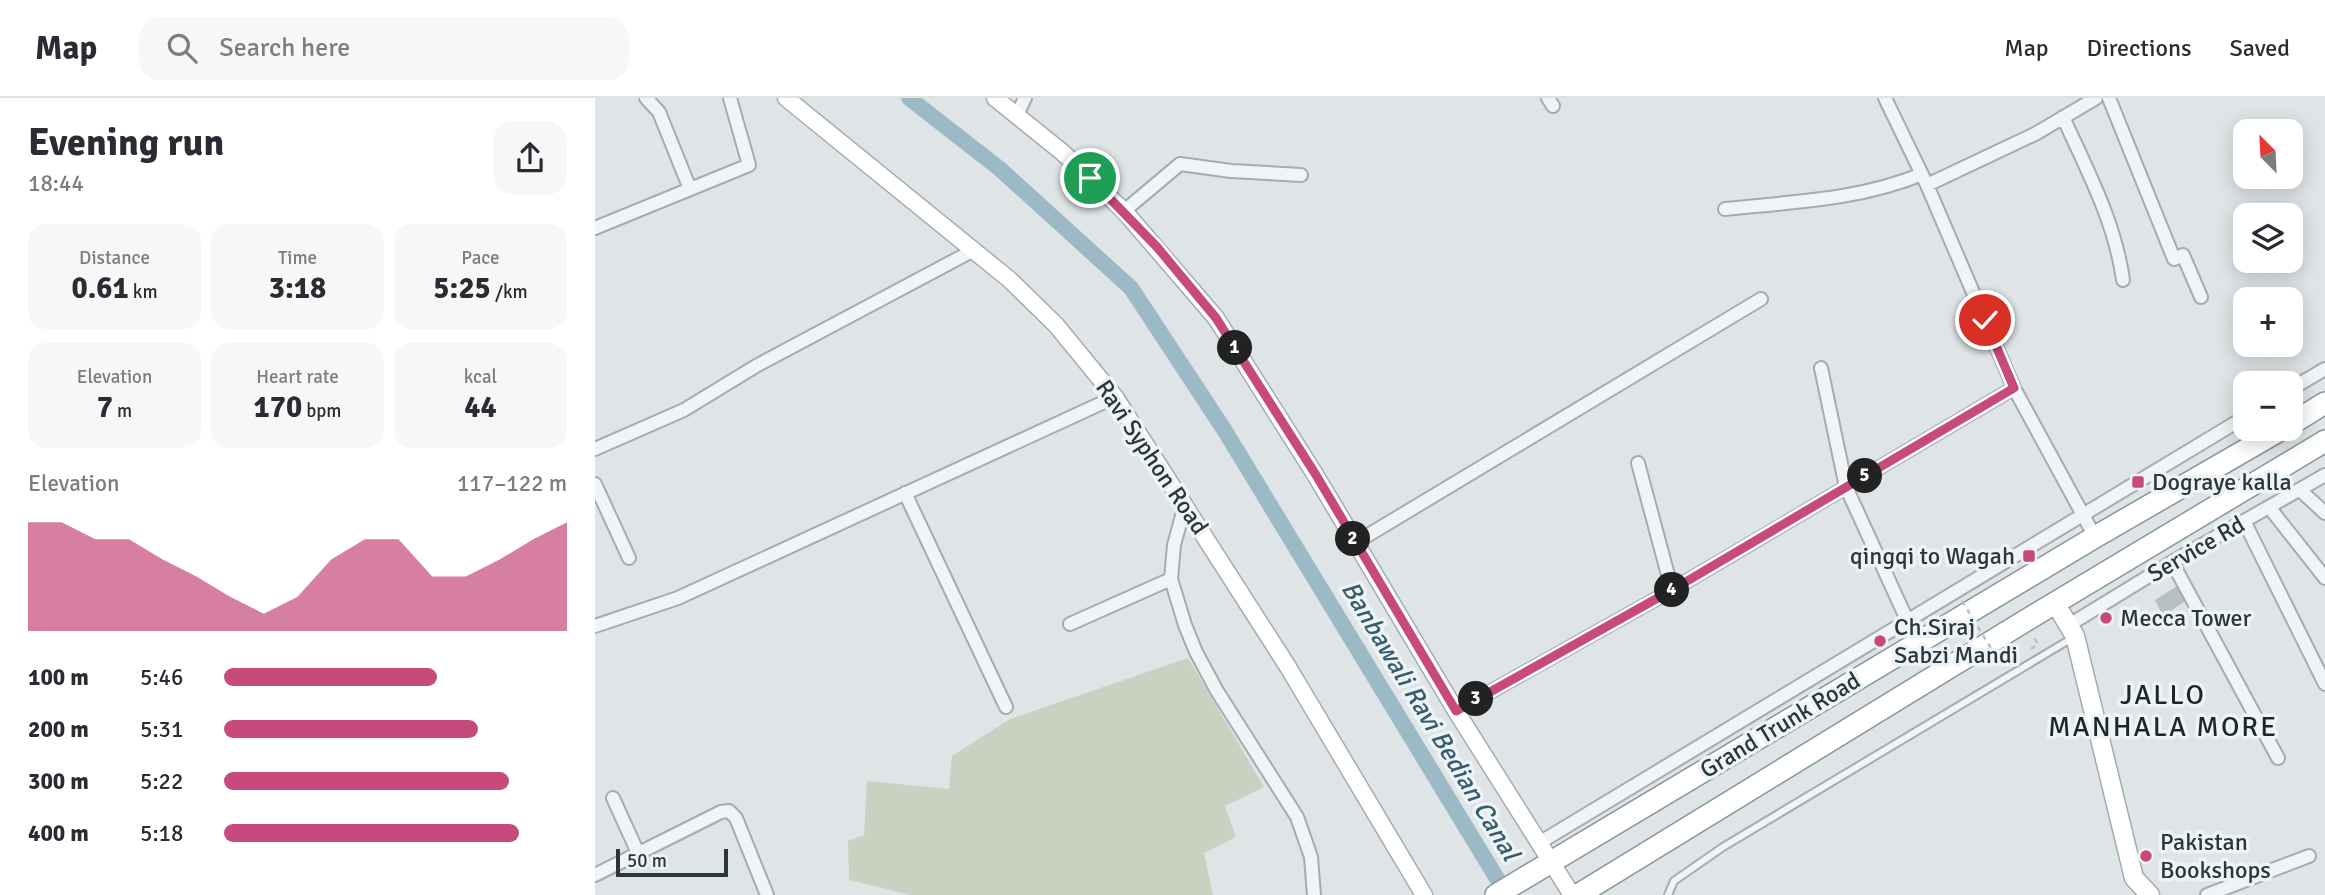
<!DOCTYPE html>
<meta charset="utf-8">
<style>
:root{--surface:#fff;--page:#f7f7f7;--text:#2b2b33;--muted:#7c7c81;--line:#e1e1e2;--accent:#c64a7c}
body{margin:0;font-family:Signika,sans-serif;background:var(--page);color:var(--text);height:100vh;display:flex;flex-direction:column;font-size:26px;white-space:nowrap}
*{box-sizing:border-box;margin:0}
p{font-size:23px;color:var(--muted)}
.icon{flex:none;width:38px;height:38px;fill:none;stroke:currentColor;stroke-width:2;stroke-linecap:round;stroke-linejoin:round}
.map{position:relative;flex:1;overflow:hidden}
.side{display:flex;flex-direction:column;background:var(--surface);width:595px}
.side>*{flex:none}
.needle{width:46px;rotate:336deg}
.buttons{position:absolute;left:1638px;top:21px;display:grid;gap:14px}
.buttons a{display:grid;place-items:center;width:70px;height:70px;border-radius:14px;background:var(--surface);box-shadow:0 4px 18px #0003;font-size:35px}
.scale{position:absolute;left:21px;bottom:18px;width:112px;box-sizing:border-box;padding-left:7px;border:4px solid #29363e;border-top:0;font-size:19px;line-height:24px;white-space:nowrap;color:#29363e;-webkit-text-stroke:5px #eef3f5;paint-order:stroke}
.pin{position:absolute;display:grid;place-items:center;width:60px;height:60px;color:#fff;margin:-30px;border:4px solid #fff;border-radius:50%;box-shadow:0 2px 7px #0007}
.km{position:absolute;width:35px;height:35px;margin:-18px;border-radius:50%;background:#222;color:#fff;font-size:19px;line-height:35px;text-align:center}
.round{display:grid;place-items:center;flex:none;width:74px;height:74px;border-radius:21px;background:var(--page)}
.overview{display:flex;align-items:center;justify-content:space-between;height:119px;padding:0 28px}
h1{font-size:38px;font-weight:700;line-height:52px}
.stats{display:grid;grid-template-columns:repeat(3,1fr);gap:10px;height:119px;padding:7px 28px}
.stats div{display:grid;align-content:center;border-radius:18px;background:var(--page);text-align:center}
.stats b{font-size:30px;font-weight:700}
.stats small{font-size:19px;font-weight:400}
.stats p{font-size:19px}
.chart{height:196px;padding:14px 28px}
.chart p{display:flex;justify-content:space-between}
.chart svg{width:100%;height:126px;margin-top:7px;fill:var(--accent);opacity:.7}
ul{padding:0 28px;list-style:none;font-size:23px}
li{display:grid;grid-template-columns:112px 84px 1fr;align-items:center;height:52px}
li i{height:18px;border-radius:9px;background:var(--accent)}
header{display:flex;align-items:center;gap:42px;box-sizing:border-box;height:98px;padding:0 35px;background:var(--surface);border-bottom:2px solid var(--line)}
header strong{font-size:33px}
nav{display:flex;gap:38px;margin-inline-start:auto;font-size:24px}
.search{width:490px;height:63px;background:var(--page);display:flex;align-items:center;gap:18px;box-sizing:border-box;padding:0 24px;border-radius:21px;color:var(--muted);font-size:26px}
main{display:flex;flex:1;min-height:0}
.map>svg:first-child{display:block}
.green{fill:#c9d1c0}
.lines{fill:none;stroke-linecap:round;stroke-linejoin:round}
.canal{stroke:#9cbac6;stroke-width:16}
.building{fill:#b6bfc4}
.lane-casing{stroke:#a5acb1;stroke-width:10}
.street-casing{stroke:#a5acb1;stroke-width:16}
.secondary-casing{stroke:#a5acb1;stroke-width:19}
.primary-casing{stroke:#9facb2;stroke-width:21}
.highway-casing{stroke:#87959d;stroke-width:24}
.path{stroke:#b9bfc2;stroke-width:2.5;stroke-dasharray:5 5;stroke-linecap:butt}
.lane{stroke:#f1f4f6;stroke-width:6}
.street{stroke:#f1f4f6;stroke-width:12}
.secondary{stroke:#fff;stroke-width:16}
.primary{stroke:#fff;stroke-width:18}
.highway{stroke:#fff;stroke-width:21}
.path-bridge{stroke:#b9bfc2;stroke-width:2.5;stroke-dasharray:5 5;stroke-linecap:butt}
.route-casing{stroke:#fff;stroke-width:14}
.route{stroke:#c64a7c;stroke-width:9}
.poi-dot{fill:#c64a7c;stroke:#eef3f5;stroke-width:2.5}
.labels{text-anchor:middle;dominant-baseline:central;stroke-width:7;stroke-linejoin:round;paint-order:stroke}
.street-label{font-size:24px;fill:#29363e;stroke:#eef3f5}
.poi-label{font-size:24px;fill:#29363e;stroke:#eef3f5;text-anchor:start}
.water-label{font-size:26px;font-style:italic;fill:#355d6f;stroke:#eef3f5}
.quarter-label{font-size:28px;letter-spacing:2px;fill:#1b262e;stroke:#eef3f5}
</style>
<header>
<strong>Map</strong>
<div class="search"><svg class="icon" aria-label="search" viewBox="0 0 24 24"><circle cx="10" cy="10" r="6"/><path d="M15 15l6 6"/></svg>Search here</div>
<nav><a>Map</a><a>Directions</a><a>Saved</a></nav>
</header>
<main>
<section class="side">
<div class="overview"><div><h1>Evening run</h1><p>18:44</p></div><a class="round"><svg class="icon" aria-label="share" viewBox="0 0 24 24"><path d="M12 15V3M7 8l5-5 5 5M5 13v7h14v-7"/></svg></a></div>
<div class="stats">
<div><p>Distance</p><b>0.61<small> km</small></b></div>
<div><p>Time</p><b>3:18</b></div>
<div><p>Pace</p><b>5:25<small> /km</small></b></div>
</div>
<div class="stats">
<div><p>Elevation</p><b>7<small> m</small></b></div>
<div><p>Heart rate</p><b>170<small> bpm</small></b></div>
<div><p>kcal</p><b>44</b></div>
</div>
<div class="chart"><p><span>Elevation</span>117–122 m</p>
<svg viewBox="0 0 160 44" preserveAspectRatio="none"><path d="M0 44V6L10 6L20 12L30 12L40 19L50 25L60 32L70 38L80 32L90 19L100 12L110 12L120 25L130 25L140 19L150 12L160 6V44z"/></svg>
</div>
<ul>
<li><b>100 m</b>5:46<i style="width:62%"></i></li>
<li><b>200 m</b>5:31<i style="width:74%"></i></li>
<li><b>300 m</b>5:22<i style="width:83%"></i></li>
<li><b>400 m</b>5:18<i style="width:86%"></i></li>
</ul>
</section>
<div class="map">
<svg width="1730" height="797" viewBox="0 0 1730 797">
<rect width="100%" height="100%" fill="#dfe4e7"/>
<path class="green" d="M 593,560 L 669,689 L 630,708 L 641,739 L 609,755 L 618,797 L 315,797 L 254,782 L 253,743 L 269,737 L 272,683 L 354,691 L 357,658 L 415,621 Z"/>
<g class="lines">
<path class="canal" d="M 314,0 L 405,71 L 536,190 L 630,333 L 912,797"/>
</g>
<path class="building" d="M 1584,487 L 1592,502 L 1568,518 L 1560,502 Z"/>
<g class="lines">
<defs>
<path id="lane" d="M 1073,797 L 1079,783 L 1128,749 L 1479,539"/>
<path id="street" d="M 51,0 L 64,14 L 95,91
M 953,0 L 958,8
M 1290,0 L 1332,87 L 1419,290 L 1500,439
M 1514,0 L 1579,161 L 1588,157 L 1606,199
M 422,17 L 430,0
M 1468,19 C 1492,72 1520,124 1528,182
M 1332,87 L 1440,36 L 1501,0
M 1130,111 C 1196,104 1265,102 1327,76
M 529,113 L 585,66 L 636,73 L 706,77
M 0,130 L 154,67 L 135,0
M 1226,270 L 1251,389 L 1313,524
M 1696,291 L 1730,271
M 0,351 L 89,312 L 161,268 L 379,152
M 1043,365 L 1077,492
M 0,386 L 34,460
M 1705,392 L 1730,415
M 310,395 L 411,609
M 590,407 L 579,447 L 576,481 L 590,527 L 601,554 L 622,593 L 702,719 L 716,759 L 719,797
M 1674,409 L 1730,480
M 1649,423 L 1730,586
M 760,445 L 1166,201
M 1577,464 L 1683,660
M 475,526 L 576,481
M 1474,527 L 1577,464 L 1730,377
M 0,528 L 83,500 L 520,299
M 861,613 L 1077,492 L 1419,290
M 18,700 L 43,755
M 944,745 L 1650,319
M 0,777 L 126,714 L 134,713 L 141,720 L 172,797
M 1612,797 L 1714,758"/>
<path id="secondary" d="M 191,0 L 415,182 L 461,227 L 520,299 L 693,569 L 829,797
M 400,0 L 467,54 L 529,113 L 621,220 L 721,378 L 861,613 L 977,797"/>
<path id="primary" d="M 1460,505 L 1480,538 L 1539,780 L 1555,797"/>
<path id="highway" d="M 1696,326 L 1730,305
M 901,797 L 1500,439 L 1687,331
M 983,797 L 1430,523 L 1730,343"/>
</defs>
<use href="#lane" class="lane-casing"/>
<use href="#street" class="street-casing"/>
<use href="#secondary" class="secondary-casing"/>
<use href="#primary" class="primary-casing"/>
<use href="#highway" class="highway-casing"/>
<path class="path" d="M 1436,551 L 1443,546 L 1438,538"/>
<use href="#lane" class="lane"/>
<use href="#street" class="street"/>
<use href="#secondary" class="secondary"/>
<use href="#primary" class="primary"/>
<use href="#highway" class="highway"/>
<path class="path-bridge" d="M 1367,503 L 1407,568"/>
</g>
<g class="lines">
<defs>
<path id="route" d="M 495,80 L 562,149 L 621,220 L 721,377 L 861,613 L 1077,492 L 1419,290 L 1390,222"/>
</defs>
<use href="#route" class="route-casing"/>
<use href="#route" class="route"/>
</g>
<g class="poi-dot">
<rect x="1536" y="377" width="14" height="14" rx="3.5"/>
<rect x="1427" y="451" width="14" height="14" rx="3.5"/>
<circle cx="1511" cy="520" r="7"/>
<circle cx="1285" cy="543" r="7"/>
<circle cx="1551" cy="758" r="7"/>
</g>
<g class="labels">
<g class="street-label">
<text transform="translate(557 359) rotate(56)">Ravi Syphon Road</text>
<text transform="translate(1601 451) rotate(-30)">Service Rd</text>
<text transform="translate(1185 627) rotate(-31)">Grand Trunk Road</text>
</g>
<g class="poi-label">
<text x="1557" y="384">Dograye kalla</text>
<text x="1420" y="458" text-anchor="end">qingqi to Wagah</text>
<text x="1525" y="520">Mecca Tower</text>
<text x="1299" y="529">Ch.Siraj<tspan x="1299" dy="28">Sabzi Mandi</tspan></text>
<text x="1565" y="744">Pakistan<tspan x="1565" dy="28">Bookshops</tspan></text>
</g>
<g class="water-label">
<text transform="translate(835 623) rotate(59)">Banbawali Ravi Bedian Canal</text>
</g>
<g class="quarter-label">
<text x="1568" y="597">JALLO<tspan x="1568" dy="32">MANHALA MORE</tspan></text>
</g>
</g>
</svg>
<div class="buttons">
<a><svg class="needle" viewBox="-14 -14 28 28"><path d="M0-13l5 13h-10z" fill="#e53935"/><path d="M0 13l5-13h-10z" fill="#7c7c81"/></svg></a>
<a><svg class="icon" aria-label="layers" viewBox="0 0 24 24"><path d="M12 4l9 5-9 5-9-5zM3 14l9 5 9-5"/></svg></a>
<a>+</a>
<a>−</a>
</div>
<div class="scale">50 m</div>
<div class="pin" style="left:495px;top:80px;background:#1e9e55"><svg class="icon" aria-label="arrive" viewBox="0 0 24 24"><path d="M6 21V4h12l-3 4 3 4H6"/></svg></div>
<div class="pin" style="left:1390px;top:222px;background:#d93025"><svg class="icon" aria-label="check" viewBox="0 0 24 24"><path d="M5 12l5 5 9-10"/></svg></div>
<b class="km" style="left:640px;top:250px">1</b>
<b class="km" style="left:758px;top:441px">2</b>
<b class="km" style="left:881px;top:601px">3</b>
<b class="km" style="left:1077px;top:492px">4</b>
<b class="km" style="left:1270px;top:378px">5</b>
</div>
</main>
